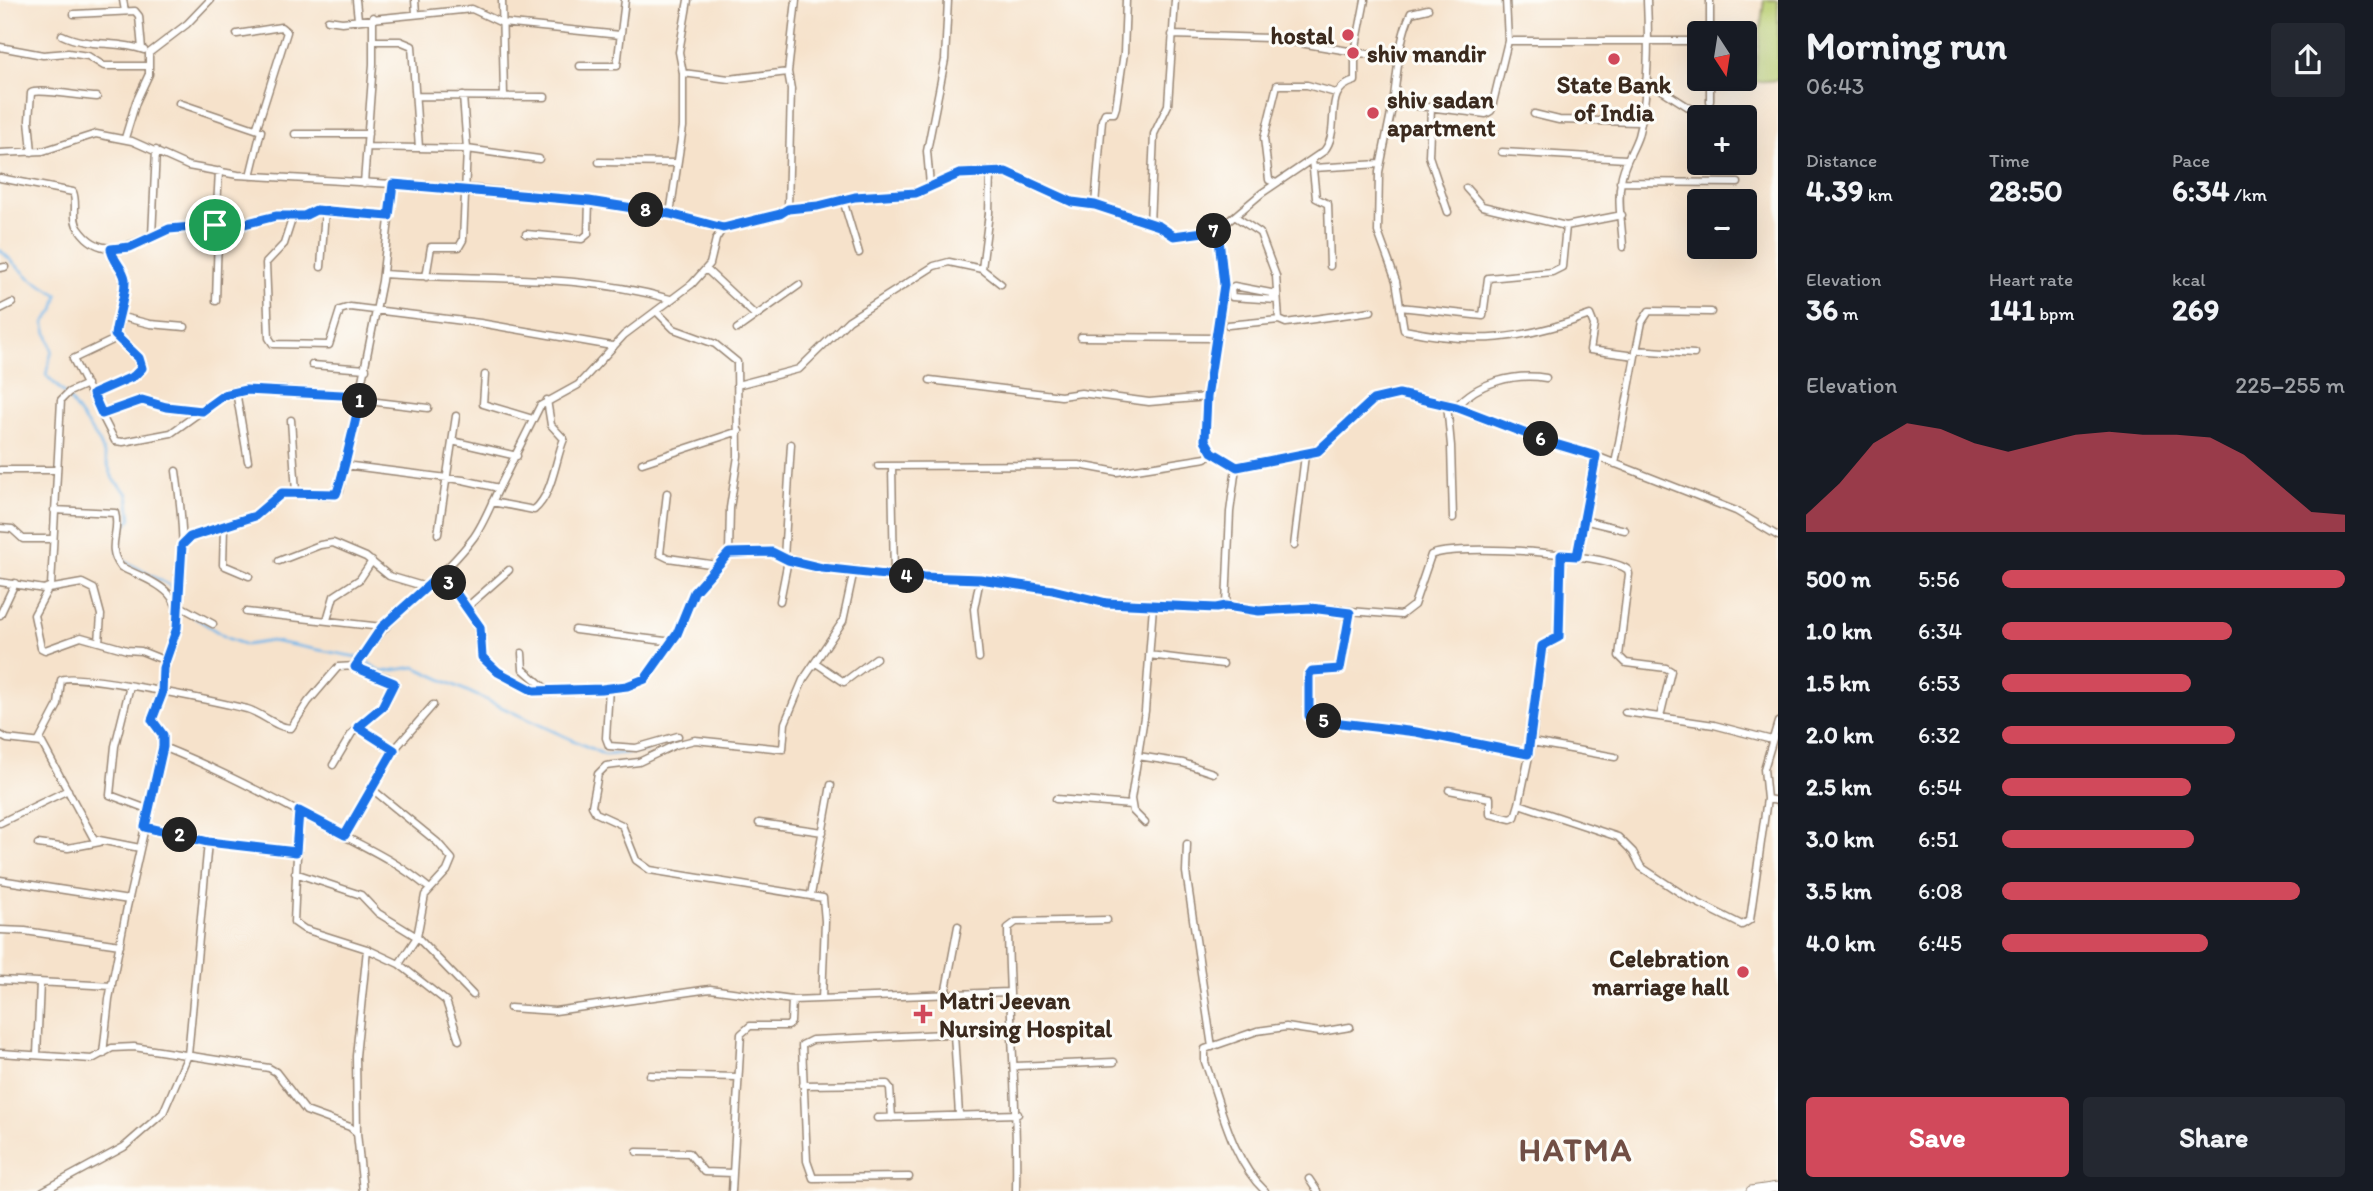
<!DOCTYPE html>
<meta charset="utf-8">
<style>
:root{--surface:#171b24;--page:#242831;--text:#f1f3f6;--muted:#9ea1a6;--accent:#d1495b}
body{margin:0;font-family:Itim,sans-serif;background:var(--page);color:var(--text);height:100vh;display:flex;flex-direction:column;font-size:26px;white-space:nowrap}
*{box-sizing:border-box;margin:0}
p{font-size:23px;color:var(--muted)}
.icon{flex:none;width:38px;height:38px;fill:none;stroke:currentColor;stroke-width:2;stroke-linecap:round;stroke-linejoin:round}
.map{position:relative;flex:1;overflow:hidden}
.panel{display:flex;flex-direction:column;background:var(--surface);width:595px}
.panel>*{flex:none}
.needle{width:46px;rotate:168deg}
.fabs{position:absolute;left:1687px;top:21px;display:grid;gap:14px}
.fabs a{display:grid;place-items:center;width:70px;height:70px;border-radius:7px;background:var(--surface);box-shadow:0 7px 28px #0002;font-size:35px}
.pin{position:absolute;display:grid;place-items:center;width:60px;height:60px;color:#fff;margin:-30px;border:4px solid #fff;border-radius:50%;box-shadow:0 2px 7px #0007}
.km{position:absolute;width:35px;height:35px;margin:-18px;border-radius:50%;background:#222;color:#fff;font-size:19px;line-height:35px;text-align:center}
.round{display:grid;place-items:center;flex:none;width:74px;height:74px;border-radius:7px;background:var(--page)}
.overview{display:flex;align-items:center;justify-content:space-between;height:119px;padding:0 28px}
h1{font-size:38px;font-weight:800;line-height:52px}
.stats{display:grid;grid-template-columns:repeat(3,1fr);gap:10px;height:119px;padding:7px 28px}
.stats div{display:grid;align-content:center}
.stats b{font-size:30px;font-weight:800}
.stats small{font-size:19px;font-weight:400}
.stats p{font-size:19px}
.chart{height:196px;padding:14px 28px}
.chart p{display:flex;justify-content:space-between}
.chart svg{width:100%;height:126px;margin-top:7px;fill:var(--accent);opacity:.7}
.button{display:flex;gap:14px;margin-top:auto;padding:14px 28px}
.button a{flex:1;height:80px;border-radius:7px;background:var(--accent);color:#fff;font-size:28px;font-weight:800;line-height:80px;text-align:center}
.button a+a{background:var(--page);color:var(--text)}
ul{padding:0 28px;list-style:none;font-size:23px}
li{display:grid;grid-template-columns:112px 84px 1fr;align-items:center;height:52px}
li i{height:18px;border-radius:9px;background:var(--accent)}
main{display:flex;flex:1;min-height:0}
.map>svg:first-child{display:block}
.green{fill:#bacf73;stroke:#7a7c48;stroke-width:2}
.lines{fill:none;stroke-linecap:round;stroke-linejoin:round}
.stream{stroke:#73b6e9;stroke-width:2.5}
.street-casing{stroke:#988674;stroke-width:9}
.secondary-casing{stroke:#988674;stroke-width:11}
.street{stroke:#fff;stroke-width:6}
.secondary{stroke:#fff;stroke-width:9}
.route-casing{stroke:#fff;stroke-width:14}
.route{stroke:#1a73e8;stroke-width:9}
.poi-dot{fill:#d1495b;stroke:#fdfcf7;stroke-width:2.5}
.labels{text-anchor:middle;dominant-baseline:central;stroke-width:6;stroke-linejoin:round;paint-order:stroke}
.poi-label{font-size:24px;font-weight:bold;fill:#3b2a1e;stroke:#fdfcf7;text-anchor:start}
.district-label{font-size:32px;font-weight:bold;letter-spacing:2px;fill:#714f45;stroke:#fdfcf7}
</style>
<main>
<div class="map">
<svg width="1778" height="1191" viewBox="0 0 1778 1191">
<rect width="100%" height="100%" fill="#fdfcf7"/>
<filter id="ink" filterUnits="userSpaceOnUse"><feTurbulence type="fractalNoise" baseFrequency=".0143" numOctaves="2"/><feDisplacementMap in="SourceGraphic" scale="14" xChannelSelector="R" yChannelSelector="G"/><feConvolveMatrix kernelMatrix="1 2 1 2 8 2 1 2 1" color-interpolation-filters="sRGB"/></filter>
<filter id="wash" filterUnits="userSpaceOnUse"><feTurbulence type="fractalNoise" baseFrequency=".00686" numOctaves="4" result="noise"/><feDisplacementMap in="SourceGraphic" scale="28" xChannelSelector="R" yChannelSelector="G"/><feGaussianBlur stdDeviation="1.57" result="paint"/><feColorMatrix in="noise" values="0 0 0 0 0 0 0 0 0 0 0 0 0 0 0 0 0 1.4 0 .05"/><feComposite in="paint" operator="in"/></filter>
<g filter="url(#wash)">
<rect width="100%" height="100%" fill="#f6e2cb"/>
<path class="green" d="M 1764,0 L 1778,0 L 1778,80 L 1754,82 Z"/>
<g class="lines">
<path class="stream" d="M 0,250 L 30,278 L 58,295 L 54,310 L 44,323 L 52,350 L 46,375 L 66,395 L 100,443 L 113,479 L 128,494 L 131,518 L 123,530 L 118,552 L 123,560 L 169,585 L 173,591
M 194,617 L 227,638 L 246,645 L 271,641 L 362,658 L 381,672 L 415,667 L 605,755 L 647,751"/>
</g>
</g>
<g filter="url(#ink)">
<g class="lines">
<defs>
<path id="street" d="M 123,0 L 125,11
M 356,0 L 358,19
M 415,0 L 416,13
M 502,0 L 504,97
M 688,0 L 679,52 L 683,73 L 729,79 L 788,72 L 796,0
M 1506,0 L 1508,41 L 1699,41
M 1710,0 L 1710,33
M 1428,9 L 1411,13 C 1398,41 1398,73 1393,103 L 1486,114 L 1491,111 L 1508,41
M 74,14 L 135,11 L 139,16 L 142,49
M 328,20 L 342,22 L 472,9 L 502,23 L 620,35
M 237,34 L 281,27 L 287,32 L 257,127
M 62,35 C 89,48 117,40 144,50
M 1172,35 L 1269,38 L 1398,59
M 373,41 L 400,41 L 412,46 L 419,148
M 0,47 L 43,55 L 68,53 L 88,56 L 104,66 L 149,66
M 580,66 L 617,66 L 625,0
M 788,72 L 791,89 L 788,209
M 1710,79 L 1710,101
M 1646,80 L 1693,110 L 1738,113
M 417,96 L 545,97
M 179,103 L 261,131 L 250,176
M 1393,103 L 1379,172 L 1378,232 L 1396,281 L 1404,330 C 1475,345 1522,340 1590,315 L 1594,325 L 1590,350 L 1635,356
M 1431,108 L 1429,156 L 1448,212
M 1534,114 L 1559,120 L 1639,122
M 295,134 L 368,134
M 125,138 L 136,102 L 149,74 L 149,53 L 187,24 L 210,0
M 367,147 L 467,149 L 539,159
M 32,152 L 29,120 L 31,93 C 39,88 83,97 97,97
M 1502,152 L 1626,159
M 0,153 L 43,151 L 96,134 L 132,141 L 188,166 L 238,175 L 479,189 L 589,201 L 670,214 L 723,228 L 780,214 L 788,209 L 818,206 L 855,197 L 916,193 L 959,174 L 983,172 L 1006,172 L 1072,202 L 1095,205 L 1102,120 L 1105,113 L 1114,113 L 1116,107 L 1124,53 L 1126,0
M 1312,160 L 1316,198 L 1328,204 L 1330,266
M 599,162 L 676,163
M 1313,168 L 1380,164
M 990,172 L 989,213 L 982,269 L 1001,284
M 0,178 L 73,192 C 78,204 71,219 79,229 C 104,265 137,240 167,230 C 182,225 200,226 215,224
M 1620,182 L 1738,183
M 364,183 L 373,64 L 373,17
M 1276,183 L 1269,180 L 1264,138 L 1277,85 L 1307,85 L 1336,93
M 930,185 L 927,151 L 945,60 L 948,0
M 1466,188 L 1482,206 L 1566,226 L 1622,215
M 843,200 L 859,253
M 1095,205 L 1150,224 L 1154,134 L 1168,105 L 1175,0
M 670,214 L 683,127 L 683,73
M 293,216 L 284,244 L 266,263 L 269,338 L 273,344 L 329,345 L 340,310 L 350,307 L 480,323 L 612,346
M 1150,224 L 1174,236 L 1218,230 L 1262,193 L 1324,151 C 1343,128 1320,90 1355,81 L 1355,52 L 1365,0
M 216,226 L 219,171
M 526,234 L 582,239 L 588,234 L 589,201
M 152,236 L 156,150
M 1623,247 C 1622,225 1617,202 1621,181 C 1623,164 1633,151 1638,136 C 1649,94 1649,43 1647,0
M 111,249 C 113,262 123,267 124,279 C 126,296 117,318 115,335 L 111,341 L 73,359 L 115,441 L 123,442 L 171,433 L 224,395 L 236,391 L 282,390 L 361,396
M 321,267 L 325,210
M 0,268 L 5,267
M 706,269 L 755,315
M 383,274 C 479,281 576,272 670,299
M 426,277 L 431,247 L 459,247 L 463,240 L 467,149 L 463,96
M 1234,286 L 1271,293 L 1277,300 L 1232,297 L 1231,290 Z
M 216,301 L 218,234 L 224,227 L 276,216 L 304,216 L 315,210 L 389,216
M 1400,307 L 1483,316 L 1488,278 L 1552,272 L 1562,267 L 1566,226
M 0,309 L 12,303
M 656,311 L 674,329 L 715,344 L 737,362 L 738,456 L 730,508 L 729,553 L 772,552 L 788,560 L 822,568 L 894,576 L 980,579 L 1053,590 L 1106,603 L 1216,608 L 1226,605 L 1230,512 L 1236,467
M 118,316 L 150,324 L 185,327
M 1279,320 L 1286,323 L 1371,311
M 1228,325 L 1279,320 L 1276,276 L 1260,233 L 1236,217
M 737,329 L 799,285
M 1081,337 L 1215,338
M 1636,350 L 1694,354
M 312,365 L 366,369
M 485,375 L 483,404 L 533,419
M 930,380 L 1061,396 L 1081,393 L 1149,402 L 1207,397 L 1224,285 L 1218,230
M 737,385 L 799,369 L 849,320 L 934,266 L 949,262 L 982,269
M 236,391 L 248,461
M 93,394 L 134,376 L 142,368 L 139,358 L 115,335
M 360,400 L 428,408
M 1447,404 L 1451,446 L 1453,518
M 1456,407 C 1477,382 1515,373 1546,378
M 102,414 L 142,400 L 166,407 L 201,411
M 291,420 L 296,492
M 452,441 L 517,456
M 1212,452 L 1236,467 L 1318,451 L 1373,400 L 1399,394 L 1456,407 L 1545,441 L 1596,456 L 1736,511 L 1778,536
M 642,463 L 739,431
M 1615,464 L 1635,356 L 1642,322 L 1649,311 L 1711,312
M 344,465 L 463,480 L 499,488 L 540,406 L 578,385 L 624,335 L 692,284 L 710,264 L 716,239 L 723,228
M 878,466 L 1079,465 L 1117,472 L 1206,458 L 1212,452 L 1205,440 L 1207,397
M 892,466 L 894,576
M 0,470 L 56,470
M 176,471 C 182,515 187,561 176,604 L 213,624
M 667,493 L 660,554 L 668,558 L 717,565
M 492,502 L 534,510 C 553,494 555,460 564,439 L 551,425 L 547,400
M 54,510 L 115,513 C 121,533 105,546 121,567 C 152,582 187,591 176,632 C 172,644 166,656 164,668 C 159,686 161,702 152,720 L 163,735 L 163,747 L 127,907 L 109,999 L 103,1054
M 1583,520 L 1625,530
M 224,527 L 223,565 L 249,576
M 0,528 L 12,529 L 23,539 L 53,539
M 438,534 L 456,416
M 182,545 L 190,537 L 255,516 L 282,493 L 330,496 L 340,490 L 382,281 L 393,184
M 1294,546 L 1305,455
M 1561,555 L 1559,637 L 1542,646 L 1532,742 L 1519,804 L 1618,837 L 1633,852 L 1641,867 L 1688,898 L 1742,925 L 1750,920 L 1767,799 L 1764,769 L 1778,722
M 1577,556 L 1596,456
M 784,558 L 791,444
M 279,561 L 320,545 L 333,543 L 366,557 L 389,576 L 426,587
M 442,573 L 480,627 L 482,657 L 498,672 L 534,691 L 602,689 L 627,686 L 645,679 L 677,634 L 694,592 L 729,553
M 0,582 L 44,589 L 51,586 L 61,400 L 69,392 L 87,384
M 780,601 L 788,560
M 1226,605 L 1253,611 L 1311,608 L 1401,615 L 1414,605 L 1431,555 C 1455,543 1608,553 1628,570 L 1629,574 L 1619,656 L 1626,663 L 1666,668 L 1671,671 L 1660,717
M 467,607 L 509,570
M 246,612 L 382,627
M 1350,613 L 1340,669 L 1312,671 L 1309,675 L 1309,716 L 1316,720 L 1416,732 L 1528,754
M 0,615 L 15,583
M 327,620 L 334,596 L 360,579 L 372,561
M 575,630 L 673,642
M 99,642 L 101,615 L 94,589 L 82,583 L 48,589 L 34,615 L 41,648 L 45,650 L 81,637 L 127,650 L 141,651 L 166,661
M 522,653 L 523,669 L 547,690
M 1149,655 L 1223,664
M 979,658 L 974,609 L 980,579
M 816,663 L 844,682 L 876,658
M 130,686 L 115,746 L 110,795 L 150,810
M 609,688 L 606,738 L 609,746 L 636,748 L 678,736
M 1625,712 L 1714,725 L 1772,740
M 358,727 L 394,750
M 0,735 L 7,739 L 42,743 L 94,839 L 140,848
M 39,741 L 58,705 L 61,680 C 73,671 222,703 247,709 C 262,713 276,728 291,728 L 308,702 L 338,667 L 356,666 C 388,613 438,585 474,537 C 484,523 491,504 499,488
M 1532,742 L 1615,757
M 163,747 C 218,769 268,795 319,823 C 362,846 391,857 430,889
M 1138,756 L 1183,763 L 1213,773
M 333,765 L 352,733 L 382,707 L 394,686 L 388,678 L 355,667
M 372,789 L 437,842 L 452,859 L 447,871 L 425,895 L 417,937 L 399,964
M 1449,790 L 1490,798 L 1490,814 L 1511,819 L 1515,817 L 1519,804
M 1056,799 L 1131,805
M 1767,799 L 1778,801
M 299,811 L 294,922 L 304,929 L 367,949 L 399,964 L 446,1001 L 459,1040
M 0,823 L 68,790
M 759,823 L 823,832
M 1145,823 L 1133,811 L 1131,799 L 1145,711 L 1153,606
M 145,827 L 208,842 L 296,852
M 345,835 L 394,750 L 433,705
M 38,844 L 68,848 L 100,842
M 1187,844 L 1186,872 L 1212,1047
M 295,873 L 361,895 L 378,913 L 417,937 L 473,995
M 0,880 L 129,900
M 811,895 L 831,785
M 0,930 L 25,931 L 120,945
M 0,980 L 112,986
M 945,995 L 958,926
M 822,999 L 825,921 L 823,898 L 650,870 L 636,860 L 622,825 L 596,813 L 592,806 L 598,774 L 606,766 L 639,762 L 675,745 L 695,740 L 783,749 L 785,723 L 803,680 L 843,621 L 854,570
M 510,1008 L 555,1011 L 710,989 L 792,1000 L 1009,992
M 954,1034 L 959,1115
M 0,1053 L 92,1059 L 112,1048 L 134,1047 L 269,1068 L 276,1072 L 306,1111 L 350,1127 L 357,1133 L 363,1191
M 37,1055 L 40,982
M 1016,1066 L 1114,1062
M 650,1075 L 738,1077
M 803,1085 L 887,1084 L 890,1088 L 892,1118
M 877,1118 L 1018,1114
M 357,1133 L 356,1056 L 367,949
M 637,1152 L 689,1153 L 704,1172 L 733,1173
M 909,1177 L 813,1178 L 807,1161 L 802,1045 L 812,1040 L 1012,1031
M 1309,1179 L 1317,1191
M 43,1191 L 124,1147 L 163,1113 L 188,1055 L 208,842
M 732,1191 L 741,1034 L 750,1026 L 788,1026 L 791,1022 L 792,1000
M 1016,1191 C 1018,1103 1009,1016 1008,928 L 1016,922 L 1107,920
M 1265,1191 C 1231,1159 1221,1105 1205,1062 L 1205,1049 L 1257,1031 L 1286,1027 L 1320,1032 L 1350,1027"/>
<path id="secondary" d="M 1751,1191 L 1778,1187"/>
</defs>
<use href="#street" class="street-casing"/>
<use href="#secondary" class="secondary-casing"/>
<use href="#street" class="street"/>
<use href="#secondary" class="secondary"/>
</g>
</g>
<g class="lines" filter="url(#ink)">
<defs>
<path id="route" d="M 1006,172 L 1072,202 L 1095,205 L 1159,226 L 1174,236 L 1218,230 L 1224,285 L 1207,397 L 1205,440 L 1212,452 L 1237,467 L 1318,451 L 1373,400 L 1399,394 L 1456,407 L 1545,441 L 1596,456 L 1577,556 L 1561,555 L 1559,637 L 1542,646 L 1528,754 L 1416,732 L 1316,720 L 1309,716 L 1309,675 L 1312,671 L 1340,669 L 1350,613 L 1311,608 L 1259,611 L 1226,606 L 1216,608 L 1107,603 L 1053,590 L 980,579 L 894,576 L 822,568 L 788,560 L 772,552 L 729,553 L 694,592 L 677,634 L 645,679 L 627,686 L 602,689 L 534,691 L 498,672 L 482,657 L 480,627 L 442,573 L 382,627 L 355,667 L 394,683 L 382,707 L 358,727 L 394,750 L 345,835 L 299,811 L 296,852 L 208,842 L 145,827 L 163,747 L 163,735 L 152,720 L 162,694 L 163,668 L 177,628 L 182,545 L 190,537 L 255,516 L 282,493 L 336,494 C 340,489 358,409 361,396 L 246,390 L 224,395 L 202,411 L 166,407 L 142,400 L 102,414 L 93,394 L 134,376 L 142,368 L 139,358 L 115,335 C 117,318 126,296 125,279 C 123,267 113,262 111,249 L 130,247 L 169,229 L 215,225 L 220,230 L 276,216 L 304,216 L 316,210 L 389,216 L 393,184 L 589,201 L 670,214 L 723,228 L 780,214 L 788,209 L 818,206 L 855,197 L 916,193 L 959,174 Z"/>
</defs>
<use href="#route" class="route-casing"/>
<use href="#route" class="route"/>
</g>
<g class="poi-dot">
<circle cx="1348" cy="35" r="7"/>
<circle cx="1353" cy="53" r="7"/>
<circle cx="1614" cy="59" r="7"/>
<circle cx="1373" cy="113" r="7"/>
<circle cx="1743" cy="972" r="7"/>
<path d="M919.5 1003.5h7v7h7v7h-7v7h-7v-7h-7v-7h7z"/>
</g>
<g class="labels">
<g class="poi-label">
<text x="1334" y="35" text-anchor="end">hostal</text>
<text x="1367" y="53">shiv mandir</text>
<text x="1614" y="84" text-anchor="middle">State Bank<tspan x="1614" dy="28">of India</tspan></text>
<text x="1387" y="99">shiv sadan<tspan x="1387" dy="28">apartment</tspan></text>
<text x="1729" y="958" text-anchor="end">Celebration<tspan x="1729" dy="28">marriage hall</tspan></text>
<text x="939" y="1000">Matri Jeevan<tspan x="939" dy="28">Nursing Hospital</tspan></text>
</g>
<g class="district-label">
<text x="1576" y="1150">HATMA</text>
</g>
</g>
</svg>
<div class="fabs">
<a><svg class="needle" viewBox="-14 -14 28 28"><path d="M0-13l5 13h-10z" fill="#e53935"/><path d="M0 13l5-13h-10z" fill="#9ea1a6"/></svg></a>
<a>+</a>
<a>−</a>
</div>
<div class="pin" style="left:215px;top:225px;background:#1e9e55"><svg class="icon" aria-label="arrive" viewBox="0 0 24 24"><path d="M6 21V4h12l-3 4 3 4H6"/></svg></div>
<b class="km" style="left:360px;top:401px">1</b>
<b class="km" style="left:180px;top:835px">2</b>
<b class="km" style="left:449px;top:583px">3</b>
<b class="km" style="left:907px;top:576px">4</b>
<b class="km" style="left:1324px;top:721px">5</b>
<b class="km" style="left:1541px;top:439px">6</b>
<b class="km" style="left:1214px;top:231px">7</b>
<b class="km" style="left:646px;top:210px">8</b>
</div>
<section class="panel">
<div class="overview"><div><h1>Morning run</h1><p>06:43</p></div><a class="round"><svg class="icon" aria-label="share" viewBox="0 0 24 24"><path d="M12 15V3M7 8l5-5 5 5M5 13v7h14v-7"/></svg></a></div>
<div class="stats">
<div><p>Distance</p><b>4.39<small> km</small></b></div>
<div><p>Time</p><b>28:50</b></div>
<div><p>Pace</p><b>6:34<small> /km</small></b></div>
</div>
<div class="stats">
<div><p>Elevation</p><b>36<small> m</small></b></div>
<div><p>Heart rate</p><b>141<small> bpm</small></b></div>
<div><p>kcal</p><b>269</b></div>
</div>
<div class="chart"><p><span>Elevation</span>225–255 m</p>
<svg viewBox="0 0 160 44" preserveAspectRatio="none"><path d="M0 44V38L10 27L20 13L30 6L40 8L50 13L60 16L70 13L80 10L90 9L100 10L110 10L120 11L130 17L140 27L150 37L160 38V44z"/></svg>
</div>
<ul>
<li><b>500 m</b>5:56<i style="width:100%"></i></li>
<li><b>1.0 km</b>6:34<i style="width:67%"></i></li>
<li><b>1.5 km</b>6:53<i style="width:55%"></i></li>
<li><b>2.0 km</b>6:32<i style="width:68%"></i></li>
<li><b>2.5 km</b>6:54<i style="width:55%"></i></li>
<li><b>3.0 km</b>6:51<i style="width:56%"></i></li>
<li><b>3.5 km</b>6:08<i style="width:87%"></i></li>
<li><b>4.0 km</b>6:45<i style="width:60%"></i></li>
</ul>
<div class="button"><a>Save</a><a>Share</a></div>
</section>
</main>
